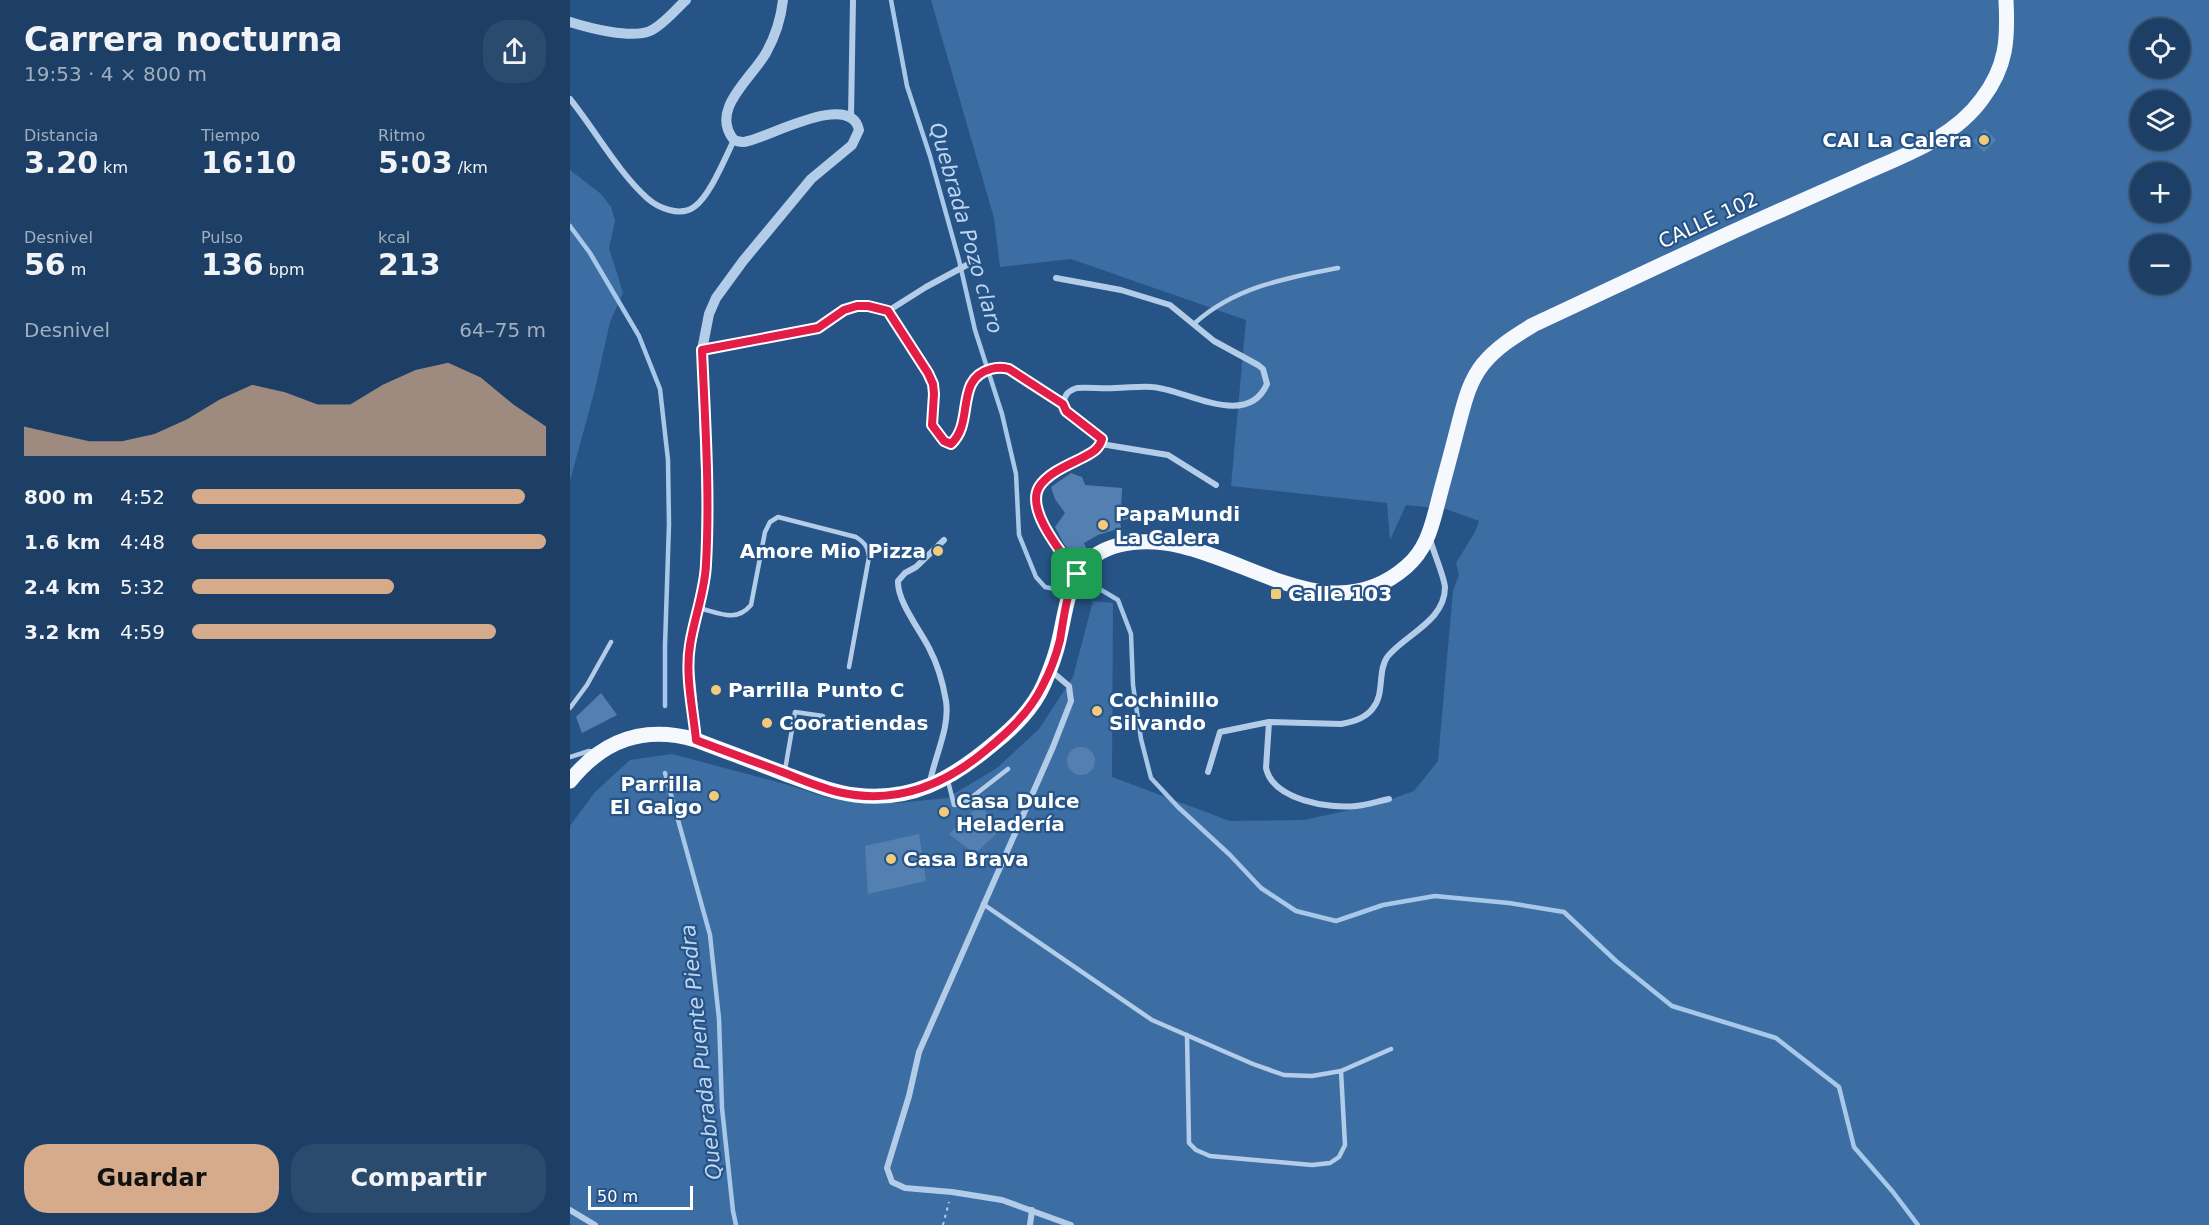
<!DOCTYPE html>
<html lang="es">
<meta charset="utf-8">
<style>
:root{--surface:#1d3f65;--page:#2a4a6e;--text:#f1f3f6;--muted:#a0afbf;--line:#3b5879;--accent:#d6ab8b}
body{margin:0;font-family:"DejaVu Sans",sans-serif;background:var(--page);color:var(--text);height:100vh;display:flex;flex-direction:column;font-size:22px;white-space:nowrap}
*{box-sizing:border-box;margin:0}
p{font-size:20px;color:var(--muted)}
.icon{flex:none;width:33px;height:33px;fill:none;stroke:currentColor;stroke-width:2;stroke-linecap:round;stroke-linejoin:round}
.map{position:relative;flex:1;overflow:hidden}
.details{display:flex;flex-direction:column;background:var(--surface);width:570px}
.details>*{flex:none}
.fabs{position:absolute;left:1560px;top:18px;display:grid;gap:12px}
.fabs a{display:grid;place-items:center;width:60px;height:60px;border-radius:50%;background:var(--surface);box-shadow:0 2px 4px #0004,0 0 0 2px var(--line);font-size:30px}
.scale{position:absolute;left:18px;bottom:15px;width:105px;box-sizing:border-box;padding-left:6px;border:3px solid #fff;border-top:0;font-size:16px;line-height:21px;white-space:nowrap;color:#fff;-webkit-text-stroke:4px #275487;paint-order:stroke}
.pin{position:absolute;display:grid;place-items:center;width:51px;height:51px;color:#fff;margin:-26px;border-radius:12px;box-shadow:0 3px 9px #0006}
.round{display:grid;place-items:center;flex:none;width:63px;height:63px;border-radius:24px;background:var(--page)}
.overview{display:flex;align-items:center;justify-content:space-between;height:102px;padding:0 24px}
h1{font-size:33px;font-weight:800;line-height:45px}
.metrics{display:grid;grid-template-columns:repeat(3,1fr);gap:9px;height:102px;padding:6px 24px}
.metrics div{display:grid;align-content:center}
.metrics b{font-size:30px;font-weight:800}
.metrics small{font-size:16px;font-weight:400}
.metrics p{font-size:16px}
.chart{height:168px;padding:12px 24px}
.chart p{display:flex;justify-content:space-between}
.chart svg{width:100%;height:108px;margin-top:6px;fill:var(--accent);opacity:.7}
.cta{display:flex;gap:12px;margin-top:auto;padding:12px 24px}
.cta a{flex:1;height:69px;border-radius:24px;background:var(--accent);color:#111;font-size:24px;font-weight:800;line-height:69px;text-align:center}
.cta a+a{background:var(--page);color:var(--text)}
ul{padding:0 24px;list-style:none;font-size:20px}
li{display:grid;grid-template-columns:96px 72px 1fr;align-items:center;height:45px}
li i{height:15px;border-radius:8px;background:var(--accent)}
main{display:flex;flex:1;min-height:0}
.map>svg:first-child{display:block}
.green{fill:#3c6ea4;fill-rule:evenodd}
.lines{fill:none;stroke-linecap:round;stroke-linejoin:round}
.stream{stroke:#a8c8e9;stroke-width:4.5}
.building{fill:#5480b1}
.path{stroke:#b3cde8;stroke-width:2;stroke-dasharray:3 4.5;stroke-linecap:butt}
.service{stroke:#b3cde8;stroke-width:4.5}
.minor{stroke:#b3cde8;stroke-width:6}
.tertiary{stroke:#b3cde8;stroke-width:10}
.primary{stroke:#f5f9fe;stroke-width:15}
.route-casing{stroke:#fff;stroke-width:12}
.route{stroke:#e11d48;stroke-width:8}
.poi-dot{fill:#f1cb79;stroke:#275487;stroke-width:2}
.labels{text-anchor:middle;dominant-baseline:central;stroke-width:4.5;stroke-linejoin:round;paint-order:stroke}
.poi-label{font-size:20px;font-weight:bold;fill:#fff;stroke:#275487;text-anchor:start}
.street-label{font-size:20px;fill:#fff;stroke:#275487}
.water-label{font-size:21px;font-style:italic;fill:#bfd6f0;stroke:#275487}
</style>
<main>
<section class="details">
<div class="overview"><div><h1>Carrera nocturna</h1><p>19:53 · 4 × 800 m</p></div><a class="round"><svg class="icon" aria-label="share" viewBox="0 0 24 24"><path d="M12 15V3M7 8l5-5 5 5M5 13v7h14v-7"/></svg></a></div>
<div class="metrics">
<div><p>Distancia</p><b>3.20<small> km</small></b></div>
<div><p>Tiempo</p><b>16:10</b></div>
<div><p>Ritmo</p><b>5:03<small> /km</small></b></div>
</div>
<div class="metrics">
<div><p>Desnivel</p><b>56<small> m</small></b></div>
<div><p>Pulso</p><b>136<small> bpm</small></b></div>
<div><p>kcal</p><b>213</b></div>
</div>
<div class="chart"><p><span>Desnivel</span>64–75 m</p>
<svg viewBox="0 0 160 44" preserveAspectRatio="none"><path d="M0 44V32L10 35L20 38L30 38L40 35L50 29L60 21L70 15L80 18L90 23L100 23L110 15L120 9L130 6L140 12L150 23L160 32V44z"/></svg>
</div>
<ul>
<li><b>800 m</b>4:52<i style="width:94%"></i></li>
<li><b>1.6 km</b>4:48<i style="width:100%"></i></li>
<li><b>2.4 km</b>5:32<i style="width:57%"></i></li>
<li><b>3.2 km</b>4:59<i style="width:86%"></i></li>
</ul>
<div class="cta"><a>Guardar</a><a>Compartir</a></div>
</section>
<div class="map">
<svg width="1639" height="1225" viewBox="0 0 1639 1225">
<rect width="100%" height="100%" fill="#275487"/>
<path class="green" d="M 361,0 L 1639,0 L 1639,1225 L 0,1225 L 0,826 L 25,792 L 60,760 L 102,754 L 215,784 L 258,798 L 328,803 L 377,798 L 427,768 L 469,729 L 503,677 L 523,601 L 543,603 L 542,777 L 660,821 L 734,820 L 808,804 L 844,791 L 868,761 L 883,591 L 889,575 L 886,563 L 905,532 L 909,521 L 876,509 L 836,505 L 820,540 L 817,503 L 661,486 L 676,320 L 501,259 L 430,267 L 424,218 ZM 1570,28 L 1610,28 L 1610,68 L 1570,68 ZM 1570,100 L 1610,100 L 1610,140 L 1570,140 ZM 1570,172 L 1610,172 L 1610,212 L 1570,212 ZM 1570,244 L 1610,244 L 1610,284 L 1570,284 Z
M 0,170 L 31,194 L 41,207 L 45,221 L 39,248 L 53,293 L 40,322 L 25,389 L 0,481 Z"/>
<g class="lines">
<path class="stream" d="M 321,0 L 337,86 L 360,156 L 389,260 L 405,330 L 432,414 L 446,474 L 449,535 L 466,577 L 475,587 L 489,590
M 0,226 L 20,253 L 69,336 L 90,389 L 98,460 L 99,524 L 95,646 L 95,706
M 521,588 L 528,588 L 548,600 L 561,634 L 563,685 L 571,739 L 581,778 L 608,807 L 660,855 L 691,888 L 726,911 L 766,921 L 813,905 L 865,896 L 939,903 L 994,912 L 1046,961 L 1102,1006 L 1206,1038 L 1269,1087 L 1284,1147 L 1323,1192 L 1348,1225
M 95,773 L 140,935 L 149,1019 L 152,1108 L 163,1211 L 166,1225"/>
</g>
<path class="building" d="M 1415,129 L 1426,140 L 1414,152 L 1403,141 Z
M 501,473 L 512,477 L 515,485 L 552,488 L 551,509 L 559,507 L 562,518 L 550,521 L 551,528 L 528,535 L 514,543 L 517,550 L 510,555 L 508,554 L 504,556 L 494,544 L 485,527 L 495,513 L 485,499 L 481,487 Z
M 31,693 L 47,715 L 12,733 L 6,717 Z
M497 761a14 14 0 1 1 28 0a14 14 0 1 1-28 0Z
M 409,805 L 432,828 L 405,854 L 379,834 Z
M 349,834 L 356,881 L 298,894 L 295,846 Z"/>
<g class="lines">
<path class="path" d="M 373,1225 L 379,1202"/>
<path class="service" d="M 625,323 C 665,287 716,278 768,268
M 129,608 C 149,613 166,623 181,605 L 195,532 L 200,522 L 208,517 L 286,537 C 295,543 298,547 299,557 L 279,667
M 0,708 L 17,685 L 41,642
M 0,757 L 19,751 L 26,752
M 215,770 L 225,712 L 253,716
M 378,781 L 384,805 L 393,804 L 438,769
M 413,904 L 582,1020 L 683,1064 L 714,1075 L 742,1076 L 771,1071 L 821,1049
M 617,1035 L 619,1143 L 626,1150 L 640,1156 L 742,1165 L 760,1163 L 769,1157 L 775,1145 L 771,1071"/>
<path class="minor" d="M 0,99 C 25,130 48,172 77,198 C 88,208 110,217 124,207 C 140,196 155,158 164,140
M 281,116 L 283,0
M 486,278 L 551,290 L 600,305 L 644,341 L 688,365 L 693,369 L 697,384 C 677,430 615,389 582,387 C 570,386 557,388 545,388 C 532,389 520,387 507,388 C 498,391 495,394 493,404
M 318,311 L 358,373 L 362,384 L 364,394 L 362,425 L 374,441 L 381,444 C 405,422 383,379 421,369 C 428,367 432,367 439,369 L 493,404
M 132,350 L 248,328 L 274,310 L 287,306 L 298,306 L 318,311 L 356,287 L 406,260
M 493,404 L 496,411 L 532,439 C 529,450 521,453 512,458 C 498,465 478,473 469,487 C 455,511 494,555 507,574
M 531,444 L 598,455 L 646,485
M 480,670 L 499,686 L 501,701 L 483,747 L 349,1052 L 339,1096 L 317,1168 L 322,1182 L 335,1188 L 382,1192 L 432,1200 L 501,1225
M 699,722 L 696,768 C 703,800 759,809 786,806 C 797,805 809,801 819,799
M 638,772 L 650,732 L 699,722 L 771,724 C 783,722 796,718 803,708 C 815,694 807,670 818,656 C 836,634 875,621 875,587 C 874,576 863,551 860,539
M 360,782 C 365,755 380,728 376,701 C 373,683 367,663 359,648 C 350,630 327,601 328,581 L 335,573 L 346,567 L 374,540
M 0,1210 L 25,1225
M 460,1225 L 462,1210"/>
<path class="tertiary" d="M 0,22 C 19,28 61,39 80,31 C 93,25 105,10 116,0
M 126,740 L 118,657 L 136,569 L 137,501 L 132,350 L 139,314 L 146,298 L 173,261 L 241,179 L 282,145 L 289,130 C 281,91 201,136 178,141 C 173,143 169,142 164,140 C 139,110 181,79 196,53 C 205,37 211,18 213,0"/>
<path class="primary" d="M 0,781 C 33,740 74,725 126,740 C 157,752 188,763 218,775 C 240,783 262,792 285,795 C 341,802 380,780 422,745 C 443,728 463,709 474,684 C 480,670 486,655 489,640 C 499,597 499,558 549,545 C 646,520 746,645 836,567 C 855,551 861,530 867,506 C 873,482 880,458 886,434 C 893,409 897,384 913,364 C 927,347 945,336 963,325 C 1036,291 1109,256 1182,223 C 1218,207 1254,191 1290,175 C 1334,155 1383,139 1412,99 C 1437,66 1438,39 1436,0"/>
</g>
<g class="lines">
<defs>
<path id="route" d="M 287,306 L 298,306 L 318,311 L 358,373 L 363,384 L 364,394 L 362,425 L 374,441 L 381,444 C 405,422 384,379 421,369 C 428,367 432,367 439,369 L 493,404 L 496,411 L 532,439 C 529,450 521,453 512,458 C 498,465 478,473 469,487 C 455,511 494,555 507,574 C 496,594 494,617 490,640 C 486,656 480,672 472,687 C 459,713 438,732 415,751 C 372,787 324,805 268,792 C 248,787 230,779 212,772 C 183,761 154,751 126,740 C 123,709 115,676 120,645 C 124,618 135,592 136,564 C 140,493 135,421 132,350 L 248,328 L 274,310 Z"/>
</defs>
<use href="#route" class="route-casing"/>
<use href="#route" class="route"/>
</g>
<g class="poi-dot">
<circle cx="1414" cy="140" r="6"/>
<circle cx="533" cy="525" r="6"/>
<circle cx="368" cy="551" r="6"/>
<rect x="700" y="588" width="12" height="12" rx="3"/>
<circle cx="146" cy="690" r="6"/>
<circle cx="527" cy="711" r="6"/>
<circle cx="197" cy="723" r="6"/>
<circle cx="144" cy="796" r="6"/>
<circle cx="374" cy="812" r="6"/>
<circle cx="321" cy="859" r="6"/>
</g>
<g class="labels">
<g class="poi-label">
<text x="1402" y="140" text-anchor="end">CAI La Calera</text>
<text x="545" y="514">PapaMundi<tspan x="545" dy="23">La Calera</tspan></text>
<text x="356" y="551" text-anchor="end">Amore Mio Pizza</text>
<text x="718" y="594">Calle 103</text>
<text x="158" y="690">Parrilla Punto C</text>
<text x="539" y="700">Cochinillo<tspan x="539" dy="23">Silvando</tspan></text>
<text x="209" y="723">Cooratiendas</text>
<text x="132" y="784" text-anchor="end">Parrilla<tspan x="132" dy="23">El Galgo</tspan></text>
<text x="386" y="801">Casa Dulce<tspan x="386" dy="23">Heladería</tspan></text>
<text x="333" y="859">Casa Brava</text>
</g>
<g class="street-label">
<text transform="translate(1138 220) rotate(-25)">CALLE 102</text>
</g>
<g class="water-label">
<text transform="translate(396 228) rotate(74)">Quebrada Pozo claro</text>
<text transform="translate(131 1052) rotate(-96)">Quebrada Puente Piedra</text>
</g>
</g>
</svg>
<div class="fabs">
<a><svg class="icon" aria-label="locate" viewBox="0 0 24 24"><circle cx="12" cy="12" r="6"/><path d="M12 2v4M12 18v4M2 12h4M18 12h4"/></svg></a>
<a><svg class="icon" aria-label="layers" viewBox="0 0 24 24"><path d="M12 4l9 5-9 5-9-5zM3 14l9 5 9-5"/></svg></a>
<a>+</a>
<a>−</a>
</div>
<div class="scale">50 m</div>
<div class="pin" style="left:507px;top:574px;background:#1e9e55"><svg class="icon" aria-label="arrive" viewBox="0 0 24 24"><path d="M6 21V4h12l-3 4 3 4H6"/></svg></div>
</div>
</main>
